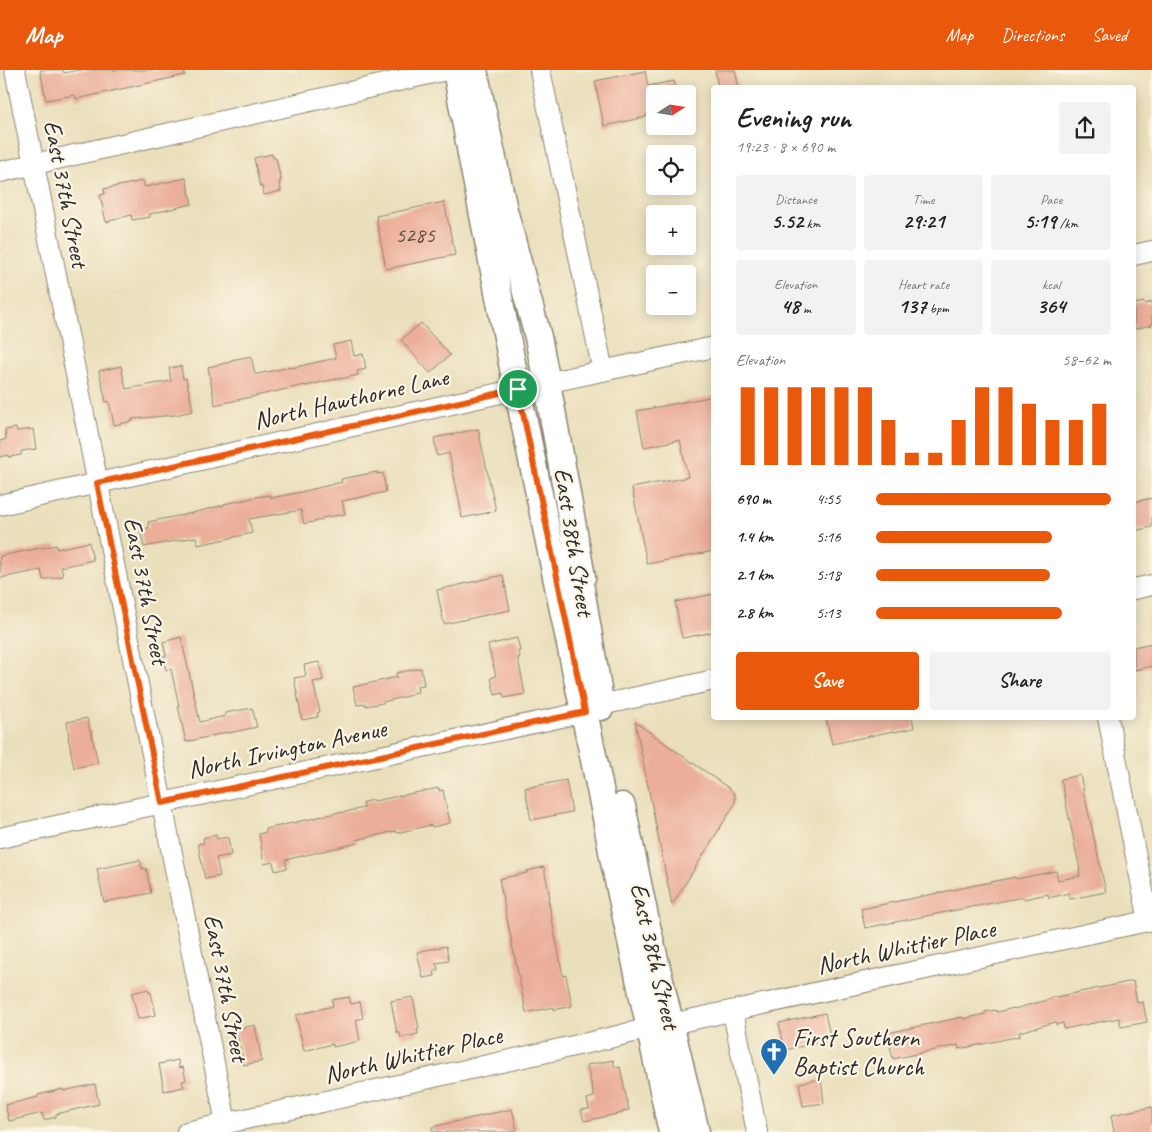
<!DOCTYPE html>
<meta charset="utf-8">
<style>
:root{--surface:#fff;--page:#f2f2f2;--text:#222;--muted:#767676;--accent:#ea580c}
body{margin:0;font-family:Caveat,sans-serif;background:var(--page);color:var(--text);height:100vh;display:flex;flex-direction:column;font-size:19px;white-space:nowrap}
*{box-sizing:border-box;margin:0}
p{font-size:16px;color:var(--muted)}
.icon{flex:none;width:28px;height:28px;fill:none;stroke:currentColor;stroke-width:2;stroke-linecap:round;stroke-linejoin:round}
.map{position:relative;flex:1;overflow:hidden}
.details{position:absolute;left:711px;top:15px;width:425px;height:635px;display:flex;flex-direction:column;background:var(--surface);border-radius:5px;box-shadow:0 2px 12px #0003}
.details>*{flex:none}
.needle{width:32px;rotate:78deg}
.tools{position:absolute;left:646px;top:15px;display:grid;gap:10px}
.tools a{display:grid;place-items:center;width:50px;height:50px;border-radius:5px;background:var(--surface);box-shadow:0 2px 12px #0003;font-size:25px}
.pin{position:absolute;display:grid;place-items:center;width:42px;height:42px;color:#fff;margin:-21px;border:2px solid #fff;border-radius:50%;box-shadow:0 1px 5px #0007}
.round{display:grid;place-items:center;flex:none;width:52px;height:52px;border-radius:5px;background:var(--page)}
.headline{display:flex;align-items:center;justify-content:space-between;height:85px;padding:0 25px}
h1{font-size:28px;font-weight:600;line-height:38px}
.stats{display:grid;grid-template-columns:repeat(3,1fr);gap:8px;height:85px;padding:5px 25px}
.stats div{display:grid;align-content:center;border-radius:5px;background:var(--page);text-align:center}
.stats b{font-size:21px;font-weight:600}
.stats small{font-size:14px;font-weight:400}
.stats p{font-size:14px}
.chart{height:140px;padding:10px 25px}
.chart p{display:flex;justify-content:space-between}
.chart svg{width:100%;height:90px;margin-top:5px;stroke:var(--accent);stroke-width:6}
.cta{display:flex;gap:10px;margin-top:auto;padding:10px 25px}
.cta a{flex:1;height:58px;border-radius:5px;background:var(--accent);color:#fff;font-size:20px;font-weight:600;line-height:58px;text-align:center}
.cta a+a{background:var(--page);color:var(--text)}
ul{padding:0 25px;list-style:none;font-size:16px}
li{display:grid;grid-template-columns:80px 60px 1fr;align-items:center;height:38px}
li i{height:12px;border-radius:6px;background:var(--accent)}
header{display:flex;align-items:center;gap:30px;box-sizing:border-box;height:70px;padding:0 25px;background:var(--accent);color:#fff}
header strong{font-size:24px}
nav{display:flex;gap:28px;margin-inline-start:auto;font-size:18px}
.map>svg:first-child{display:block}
.building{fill:#ebae99}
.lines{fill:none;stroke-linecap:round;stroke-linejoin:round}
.minor-casing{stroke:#8a8573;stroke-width:22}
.major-casing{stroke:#8a8573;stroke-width:29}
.minor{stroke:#fff;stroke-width:20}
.major{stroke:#fff;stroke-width:26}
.route-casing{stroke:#fff;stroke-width:10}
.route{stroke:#ea580c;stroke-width:6}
.labels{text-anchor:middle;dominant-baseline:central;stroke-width:4.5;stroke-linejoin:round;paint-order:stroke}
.number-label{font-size:22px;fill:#5b4c46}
.street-label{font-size:25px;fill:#2b2b2b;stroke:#fcf5e5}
.poi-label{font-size:25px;fill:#2b2b2b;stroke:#fcf5e5;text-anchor:start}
</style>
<header>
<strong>Map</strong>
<nav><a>Map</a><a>Directions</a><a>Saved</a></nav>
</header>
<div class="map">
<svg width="1152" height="1062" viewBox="0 0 1152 1062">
<rect width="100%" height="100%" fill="#fcf5e5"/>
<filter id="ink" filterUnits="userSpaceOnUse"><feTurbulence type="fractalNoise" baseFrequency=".02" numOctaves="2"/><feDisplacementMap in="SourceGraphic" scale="10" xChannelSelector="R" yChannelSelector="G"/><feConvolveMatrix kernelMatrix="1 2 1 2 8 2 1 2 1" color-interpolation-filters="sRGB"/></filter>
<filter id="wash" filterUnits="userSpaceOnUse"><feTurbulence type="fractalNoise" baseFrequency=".0096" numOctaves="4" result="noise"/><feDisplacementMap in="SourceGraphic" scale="20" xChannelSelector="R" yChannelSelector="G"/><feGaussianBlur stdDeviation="1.12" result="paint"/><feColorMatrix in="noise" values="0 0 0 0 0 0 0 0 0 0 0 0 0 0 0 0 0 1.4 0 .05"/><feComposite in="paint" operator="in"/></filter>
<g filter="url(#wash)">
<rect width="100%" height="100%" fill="#eadfbb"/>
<g id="blocks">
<path class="building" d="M 40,0 L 63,0 L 64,3 L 79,0 L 184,0 L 185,5 L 76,29 L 75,25 L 46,30 Z
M 715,0 L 735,0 L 739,18 L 718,18 Z
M 645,1 L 648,16 L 674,11 L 677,24 L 655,24 L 655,33 L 652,34 L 654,44 L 646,45 L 646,47 L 604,56 L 595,11 Z
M 272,84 L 273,88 L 276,88 L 281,111 L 279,112 L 281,121 L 264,125 L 262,116 L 260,117 L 254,88 Z
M 186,108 L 192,134 L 150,144 L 150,147 L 132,150 L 131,145 L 106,152 L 100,125 L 105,124 L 104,119 L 143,111 L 145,117 Z
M 444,132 L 455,185 L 386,199 L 376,146 Z
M 1144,232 L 1145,234 L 1152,232 L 1152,255 L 1134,259 L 1134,234 Z
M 421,253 L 450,285 L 430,303 L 401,270 Z
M 351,271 L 354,286 L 363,284 L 366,299 L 357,301 L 358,305 L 340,309 L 340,308 L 305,316 L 305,315 L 215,335 L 208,297 L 231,292 L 231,290 L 251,286 L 255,304 L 257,304 L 291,297 L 291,298 L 336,288 L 333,275 Z
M 121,296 L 126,319 L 171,311 L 169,298 L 181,296 L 183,309 L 186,308 L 193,341 L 175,345 L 132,349 L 133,351 L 114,355 L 109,331 L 106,332 L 99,301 Z
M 714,326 L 714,481 L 647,494 L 632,418 L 688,407 L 680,370 L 644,377 L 637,341 Z
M 16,358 L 17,361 L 33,359 L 36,379 L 21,381 L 21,385 L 9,387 L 9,385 L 0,387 L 0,371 L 6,369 L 5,360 Z
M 478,359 L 496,441 L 462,448 L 459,429 L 449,383 L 437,386 L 434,368 Z
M 377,402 L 377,404 L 383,403 L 386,422 L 342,431 L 345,444 L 322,448 L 322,450 L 304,454 L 301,440 L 249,449 L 252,463 L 226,469 L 198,475 L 196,467 L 144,477 L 140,459 L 149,458 L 148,452 L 192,443 L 224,435 L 224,434 L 262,426 L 271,425 L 271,428 L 297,423 L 342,412 L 341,409 Z
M 1152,428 L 1152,457 L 1134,461 L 1134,432 Z
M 89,472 L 93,490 L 61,497 L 63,506 L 43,510 L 41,500 L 0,508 L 0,486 L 56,475 L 57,479 Z
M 503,505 L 510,540 L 444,554 L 437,520 Z
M 714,524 L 714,562 L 682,568 L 675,532 Z
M 181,567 L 200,652 L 225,646 L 225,643 L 252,638 L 257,657 L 229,663 L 228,662 L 186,672 L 178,636 L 179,636 L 171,599 L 166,600 L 162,586 L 166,586 L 163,572 Z
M 517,568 L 520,581 L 518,581 L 520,587 L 518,588 L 525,624 L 504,628 L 503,623 L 495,625 L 491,608 L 496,606 L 488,575 Z
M 1152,573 L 1152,596 L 1134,600 L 1134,577 Z
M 319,592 L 323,610 L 313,612 L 320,642 L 317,643 L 318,647 L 302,650 L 294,608 L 306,606 L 304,595 Z
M 421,598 L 424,615 L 417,616 L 418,622 L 412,623 L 412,625 L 383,632 L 383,633 L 366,636 L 366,634 L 357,635 L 353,617 L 397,607 L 396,603 Z
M 87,648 L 90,661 L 91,661 L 98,693 L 74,698 L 68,666 L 69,665 L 67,652 Z
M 826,648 L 912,648 L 914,658 L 894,662 L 893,661 L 832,674 Z
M 635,652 L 730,719 L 734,723 L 735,727 L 735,733 L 733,737 L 672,835 Z
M 1080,705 L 1106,822 L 1070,829 L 1069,823 L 1049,828 L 1048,824 L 1024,829 L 1023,827 L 865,858 L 861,839 L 1015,807 L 1016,809 L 1056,801 L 1058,810 L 1080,806 L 1079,800 L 1080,800 L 1061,709 Z
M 566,710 L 572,742 L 531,750 L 525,718 Z
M 439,718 L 439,721 L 443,720 L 450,753 L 432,757 L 431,755 L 397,763 L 396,761 L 356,770 L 357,773 L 285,790 L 287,798 L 275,801 L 273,792 L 264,794 L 259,764 L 266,762 L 266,759 L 340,742 L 340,743 L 364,738 L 363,732 L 373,730 L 374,731 Z
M 216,765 L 217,769 L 228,767 L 231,785 L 216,788 L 220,806 L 205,809 L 198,774 L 204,773 L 203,768 Z
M 140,790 L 142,799 L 146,798 L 151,823 L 104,832 L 97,799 Z
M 544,797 L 550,828 L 548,829 L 563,906 L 566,905 L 572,936 L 554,940 L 554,937 L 526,943 L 499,809 L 527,803 L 527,801 Z
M 446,876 L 449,891 L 436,893 L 438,900 L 434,901 L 435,906 L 423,908 L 417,882 Z
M 1133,911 L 1137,933 L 1143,932 L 1147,952 L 1121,957 L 1119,948 L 1064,959 L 1063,953 L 1056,955 L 1056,952 L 1019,962 L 1020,966 L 959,979 L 958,975 L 893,989 L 887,963 L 963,947 L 963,949 L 985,944 L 985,942 L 996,940 L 997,942 L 1014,938 L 1014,939 L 1051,929 L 1051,928 Z
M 148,919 L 149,923 L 151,922 L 156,945 L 138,949 L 132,923 Z
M 349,927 L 351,934 L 360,932 L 363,948 L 356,950 L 360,971 L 333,977 L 333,974 L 304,981 L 296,945 L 333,936 L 332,930 Z
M 413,927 L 419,959 L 417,959 L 418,964 L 401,968 L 400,963 L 397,963 L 391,931 Z
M 825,943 L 831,970 L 785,980 L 779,953 Z
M 255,955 L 262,991 L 244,995 L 236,959 Z
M 178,990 L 179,998 L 183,997 L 186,1010 L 182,1011 L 184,1017 L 164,1021 L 159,994 Z
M 613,990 L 615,998 L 620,997 L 629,1040 L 623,1041 L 623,1043 L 584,1051 L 581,1040 L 589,1039 L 587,1029 L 594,1027 L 587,995 Z
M 821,1009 L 824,1033 L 803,1036 L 799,1013 Z
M 95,1014 L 99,1034 L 56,1044 L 56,1047 L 44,1050 L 42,1043 L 9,1051 L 5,1035 L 38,1027 L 38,1025 L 63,1019 L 63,1021 Z
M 1152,1037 L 1152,1062 L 1114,1062 L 1111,1045 Z
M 512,1039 L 517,1060 L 509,1062 L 433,1062 L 432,1057 Z"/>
</g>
</g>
<g filter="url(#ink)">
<use href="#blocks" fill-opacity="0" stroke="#8a8573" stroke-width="1"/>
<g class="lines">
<defs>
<path id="minor" d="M 15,0 L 226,1053
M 540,0 L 603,301
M 0,102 L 446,0
M 1134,185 L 1152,181
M 0,435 L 518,319 L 714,277
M 1134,519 L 1152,515
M 601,635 L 714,610
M 1108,648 L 1149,851
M 0,768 L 585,642
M 733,942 L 757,1062
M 671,954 L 1152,850
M 187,1062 L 605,969 L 650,958"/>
<path id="major" d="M 456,0 L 472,89 L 513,298 L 606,748 L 613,787 L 672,1062
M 474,0 L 504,140 L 538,267 L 547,313 L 582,507
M 582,507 L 577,495 L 601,637
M 622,736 L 646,852 L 696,1062"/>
</defs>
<use href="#minor" class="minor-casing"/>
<use href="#major" class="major-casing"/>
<use href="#minor" class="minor"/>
<use href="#major" class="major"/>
</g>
</g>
<g class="lines" filter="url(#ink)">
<defs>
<path id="route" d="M 518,319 L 585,642 L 162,733 L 97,413 Z"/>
</defs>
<use href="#route" class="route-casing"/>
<use href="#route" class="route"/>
</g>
<defs>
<symbol id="church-pin" viewBox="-11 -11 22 30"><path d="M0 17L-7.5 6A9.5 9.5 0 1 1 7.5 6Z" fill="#1f6fb2" stroke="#fcf5e5"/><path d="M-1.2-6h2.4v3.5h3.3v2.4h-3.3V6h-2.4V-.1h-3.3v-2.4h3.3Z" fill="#fff"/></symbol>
</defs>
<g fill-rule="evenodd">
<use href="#church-pin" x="758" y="966" width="32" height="43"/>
</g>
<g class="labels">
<g class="number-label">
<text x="415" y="165">5285</text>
</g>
<g class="street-label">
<text transform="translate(66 124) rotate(79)">East 37th Street</text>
<text transform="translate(351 329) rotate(-13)">North Hawthorne Lane</text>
<text transform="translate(574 472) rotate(81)">East 38th Street</text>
<text transform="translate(146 521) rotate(79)">East 37th Street</text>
<text transform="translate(287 679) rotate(-12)">North Irvington Avenue</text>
<text transform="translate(906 877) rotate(-12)">North Whittier Place</text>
<text transform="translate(655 886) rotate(77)">East 38th Street</text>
<text transform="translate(226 918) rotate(79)">East 37th Street</text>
<text transform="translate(413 985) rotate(-13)">North Whittier Place</text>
</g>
<g class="poi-label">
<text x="793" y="968">First Southern<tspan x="793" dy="29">Baptist Church</tspan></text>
</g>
</g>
</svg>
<div class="tools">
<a><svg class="needle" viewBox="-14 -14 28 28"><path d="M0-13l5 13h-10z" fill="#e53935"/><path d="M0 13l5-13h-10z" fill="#767676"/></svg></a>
<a><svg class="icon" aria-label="locate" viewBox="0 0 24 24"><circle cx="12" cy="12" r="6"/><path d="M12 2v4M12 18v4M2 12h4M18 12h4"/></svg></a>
<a>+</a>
<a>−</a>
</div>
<div class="pin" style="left:518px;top:319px;background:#1e9e55"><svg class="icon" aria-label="arrive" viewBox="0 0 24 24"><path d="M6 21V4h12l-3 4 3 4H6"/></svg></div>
<section class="details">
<div class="headline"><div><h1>Evening run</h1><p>19:23 · 8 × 690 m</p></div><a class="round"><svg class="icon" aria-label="share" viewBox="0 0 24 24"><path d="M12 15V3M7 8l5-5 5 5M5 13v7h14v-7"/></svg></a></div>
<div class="stats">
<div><p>Distance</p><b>5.52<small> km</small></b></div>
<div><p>Time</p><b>29:21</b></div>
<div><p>Pace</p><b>5:19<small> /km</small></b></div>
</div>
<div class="stats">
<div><p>Elevation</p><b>48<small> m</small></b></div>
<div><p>Heart rate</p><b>137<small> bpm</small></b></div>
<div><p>kcal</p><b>364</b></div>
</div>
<div class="chart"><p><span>Elevation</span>58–62 m</p>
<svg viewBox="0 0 160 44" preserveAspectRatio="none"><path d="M5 44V6M15 44V6M25 44V6M35 44V6M45 44V6M55 44V6M65 44V22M75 44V38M85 44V38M95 44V22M105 44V6M115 44V6M125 44V14M135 44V22M145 44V22M155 44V14"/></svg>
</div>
<ul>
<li><b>690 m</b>4:55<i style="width:100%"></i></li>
<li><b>1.4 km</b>5:16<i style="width:75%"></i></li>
<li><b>2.1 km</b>5:18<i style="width:74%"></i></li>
<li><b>2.8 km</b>5:13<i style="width:79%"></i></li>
</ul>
<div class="cta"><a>Save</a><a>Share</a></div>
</section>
</div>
